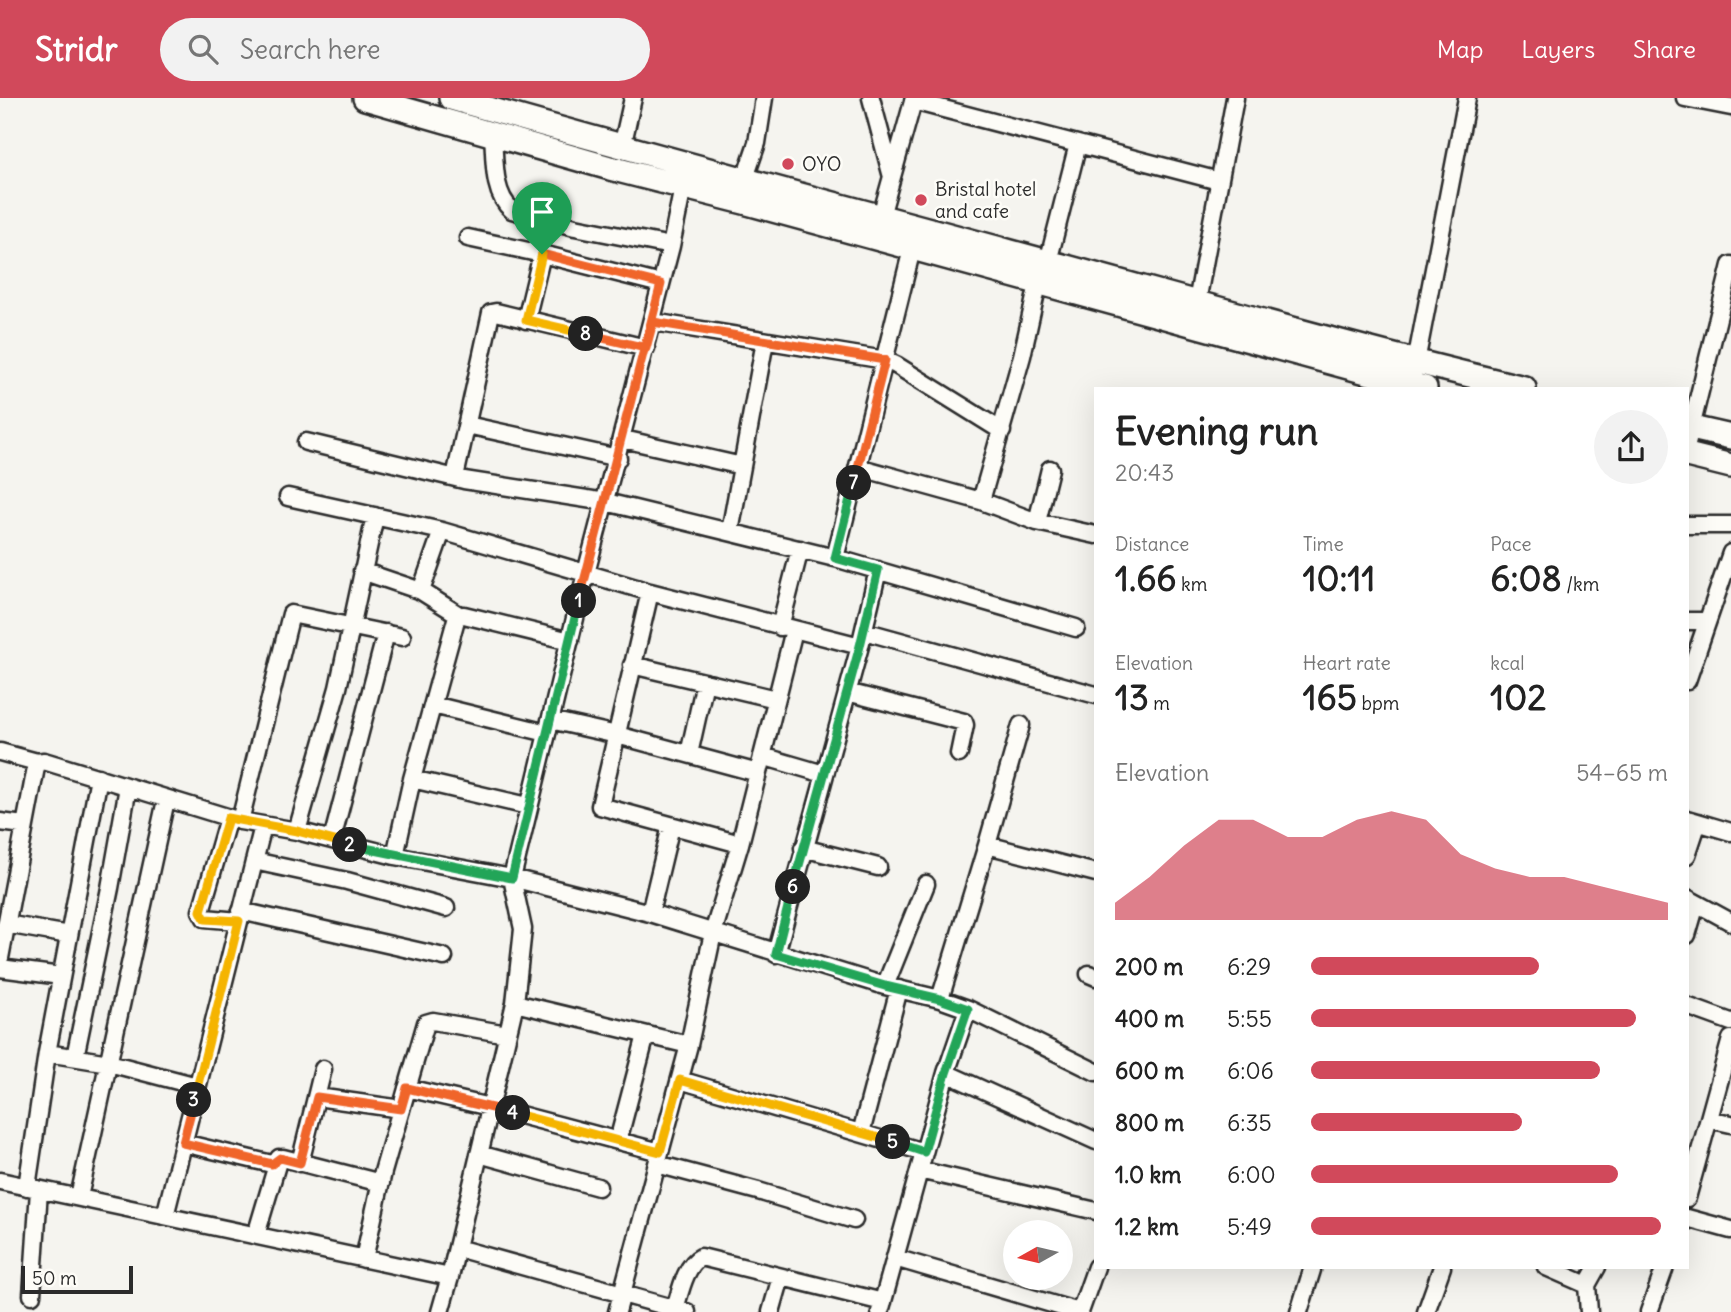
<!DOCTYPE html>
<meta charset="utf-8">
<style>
:root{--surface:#fff;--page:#f2f2f2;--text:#222;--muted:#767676;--accent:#d1495b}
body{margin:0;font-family:Delius,sans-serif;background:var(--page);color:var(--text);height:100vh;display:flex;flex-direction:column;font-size:26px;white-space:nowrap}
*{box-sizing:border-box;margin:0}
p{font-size:23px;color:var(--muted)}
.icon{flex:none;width:38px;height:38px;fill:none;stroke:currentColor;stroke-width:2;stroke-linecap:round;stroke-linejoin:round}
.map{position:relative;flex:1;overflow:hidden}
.details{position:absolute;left:1094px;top:289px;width:595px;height:882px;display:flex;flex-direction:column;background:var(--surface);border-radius:0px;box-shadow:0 7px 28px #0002}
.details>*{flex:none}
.needle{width:46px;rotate:262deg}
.tools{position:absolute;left:1003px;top:1122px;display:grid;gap:14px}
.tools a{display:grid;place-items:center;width:70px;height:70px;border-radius:50%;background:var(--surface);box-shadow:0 7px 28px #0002;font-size:35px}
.scale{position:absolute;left:21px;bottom:18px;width:112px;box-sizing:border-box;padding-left:7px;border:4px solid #2b2b2b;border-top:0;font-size:19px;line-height:24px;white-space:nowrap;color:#2b2b2b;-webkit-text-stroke:5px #fdfcf7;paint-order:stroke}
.pin{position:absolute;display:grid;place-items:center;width:60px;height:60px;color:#fff;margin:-72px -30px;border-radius:50% 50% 50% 0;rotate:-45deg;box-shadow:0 0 7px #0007}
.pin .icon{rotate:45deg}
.km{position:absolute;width:35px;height:35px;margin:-18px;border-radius:50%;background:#222;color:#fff;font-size:19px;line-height:35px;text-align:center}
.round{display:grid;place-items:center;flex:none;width:74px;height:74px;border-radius:37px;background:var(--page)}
.summary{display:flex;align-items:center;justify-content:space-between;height:119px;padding:0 21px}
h1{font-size:38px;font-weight:800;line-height:52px}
.stats{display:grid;grid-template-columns:repeat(3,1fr);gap:10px;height:119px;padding:7px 21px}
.stats div{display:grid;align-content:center}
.stats b{font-size:35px;font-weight:800}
.stats small{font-size:19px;font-weight:400}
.stats p{font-size:19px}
.chart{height:196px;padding:14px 21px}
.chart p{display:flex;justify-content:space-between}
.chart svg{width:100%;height:126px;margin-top:7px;fill:var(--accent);opacity:.7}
ul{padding:0 21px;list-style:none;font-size:23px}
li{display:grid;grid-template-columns:112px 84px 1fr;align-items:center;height:52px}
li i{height:18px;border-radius:9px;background:var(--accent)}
header{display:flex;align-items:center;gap:42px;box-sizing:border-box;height:98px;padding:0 35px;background:var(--accent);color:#fff}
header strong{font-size:33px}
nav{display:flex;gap:38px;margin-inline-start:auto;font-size:24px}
.search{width:490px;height:63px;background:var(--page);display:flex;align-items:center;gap:18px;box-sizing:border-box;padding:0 24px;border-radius:38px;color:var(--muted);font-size:26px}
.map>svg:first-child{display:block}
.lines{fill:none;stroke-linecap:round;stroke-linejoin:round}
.minor-casing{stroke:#2b2b2b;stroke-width:21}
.highway-casing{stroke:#2b2b2b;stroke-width:28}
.minor{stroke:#fdfcf7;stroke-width:16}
.highway{stroke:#fdfcf7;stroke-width:23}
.split-1-casing{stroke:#fff;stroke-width:14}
.split-2-casing{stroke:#fff;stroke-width:14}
.split-3-casing{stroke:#fff;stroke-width:14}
.split-4-casing{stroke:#fff;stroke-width:14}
.split-5-casing{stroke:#fff;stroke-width:14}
.split-6-casing{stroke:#fff;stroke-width:14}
.split-7-casing{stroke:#fff;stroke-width:14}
.split-8-casing{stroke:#fff;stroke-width:14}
.split-9-casing{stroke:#fff;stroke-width:14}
.split-1{stroke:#f0652b;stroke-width:9}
.split-2{stroke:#22a559;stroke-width:9}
.split-3{stroke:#f5b400;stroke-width:9}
.split-4{stroke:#f0652b;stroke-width:9}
.split-5{stroke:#f5b400;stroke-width:9}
.split-6{stroke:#22a559;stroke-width:9}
.split-7{stroke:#22a559;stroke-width:9}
.split-8{stroke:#f0652b;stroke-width:9}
.split-9{stroke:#f5b400;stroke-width:9}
.poi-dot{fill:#d1495b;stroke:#fdfcf7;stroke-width:2.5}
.labels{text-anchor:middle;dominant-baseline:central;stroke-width:5;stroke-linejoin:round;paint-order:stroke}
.poi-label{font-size:19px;fill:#2b2b2b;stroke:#fdfcf7;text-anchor:start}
</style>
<header>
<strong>Stridr</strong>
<div class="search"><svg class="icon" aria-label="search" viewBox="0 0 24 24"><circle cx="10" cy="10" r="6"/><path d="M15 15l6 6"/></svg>Search here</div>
<nav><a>Map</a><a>Layers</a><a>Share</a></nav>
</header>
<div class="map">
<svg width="1731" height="1214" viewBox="0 0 1731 1214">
<rect width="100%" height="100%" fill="#f5f4ef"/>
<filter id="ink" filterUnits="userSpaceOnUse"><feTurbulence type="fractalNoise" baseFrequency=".0143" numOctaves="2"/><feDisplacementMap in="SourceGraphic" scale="14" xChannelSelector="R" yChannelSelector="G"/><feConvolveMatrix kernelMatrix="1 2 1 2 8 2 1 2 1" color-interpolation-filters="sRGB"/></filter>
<g filter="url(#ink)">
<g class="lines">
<defs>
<path id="minor" d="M 871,0 L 892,79
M 1685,0 L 1731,9
M 913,3 L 1219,83
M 493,36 C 495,60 492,96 512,112 L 575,129 L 671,148
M 622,49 L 633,0
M 745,80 L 757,45 L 764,0
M 881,118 L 914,0
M 468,140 L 542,156 L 661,186
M 1048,164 L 1078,46
M 1197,204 L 1235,0
M 526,222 L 542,156
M 653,224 L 885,262 L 896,267 L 1002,333
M 1410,287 L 1416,264 L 1467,0
M 467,327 L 618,360
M 623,341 L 742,368
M 306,344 L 464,382 L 606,404 L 835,460 L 1076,530
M 1687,346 L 1731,167
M 858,369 L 981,403 L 1037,424 L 1096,437
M 455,379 L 491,215 L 496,214 L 646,250
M 288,399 L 442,433 L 650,494 L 860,548
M 981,403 L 1022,258 L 1038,186
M 1037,424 L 1050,371
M 1687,427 L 1731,427
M 730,434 L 765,243
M 835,460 L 912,151
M 362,473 L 421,493 L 459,517
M 421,493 L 442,433
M 650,494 L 600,708 L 740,746
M 1687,523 L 1707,523
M 780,529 L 800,451
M 864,533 L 1096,597
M 632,567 L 776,601
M 1687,583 L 1731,455
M 847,594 L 964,624 L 965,627 L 959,656
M 433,607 L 547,635
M 550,622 L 617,637 L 758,675
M 0,654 L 37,664 L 44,663 L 240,723 L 297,733 L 395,758 L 512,780 L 650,815 L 885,888 L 940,901 L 968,911 L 1096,974
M 689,656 L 705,584
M 762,658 L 824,676
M 412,681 L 528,708
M 228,720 L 201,813 L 205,820 L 239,823
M 1687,721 L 1731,734
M 240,723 L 291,516 L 402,539
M 0,724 L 24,727
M 297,733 L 338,590 L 375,418
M 332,742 L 386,535
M 987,747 L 1096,775
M 803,750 L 878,769
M 1687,757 L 1698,724
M 395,758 L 412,681 L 457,518 L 464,517 L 570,543
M 254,763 L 347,783 L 446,810
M 1687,800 L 1731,824
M 241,813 L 444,859
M 650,815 L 671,728
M 6,826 L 69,837
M 1687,837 L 1696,806
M 776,856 L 860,548 L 878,472
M 0,860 L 37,664
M 0,870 L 61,878
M 1089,876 L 1096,879
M 885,888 L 926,786
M 940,901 L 987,747 L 1021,627
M 515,905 L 689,947
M 1687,908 L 1731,924
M 47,955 L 109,965 L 197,988
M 75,959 L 110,790 L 128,689
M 946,975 L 1096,1043
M 680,982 L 924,1054
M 407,990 L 490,1009 L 660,1054
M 317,999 L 401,1011
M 1709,1021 L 1731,1026
M 861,1035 L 899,891
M 618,1043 L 646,937
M 183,1045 L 272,1066 L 283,1060 L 381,1085
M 479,1056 L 598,1089
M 300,1065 L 323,971
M 657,1066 L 758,1093 L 854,1122
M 919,1072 L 1096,1113
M 0,1083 L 450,1179
M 27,1089 L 47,955 L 99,679
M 79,1099 L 166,702
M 1687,1100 L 1731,941
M 165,1118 L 263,728
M 1687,1120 L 1731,1132
M 256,1137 L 279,1060
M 457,1150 L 687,1214
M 895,1160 L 1079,1214
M 364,1161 L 383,1074 L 426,925 L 433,923 L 507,936
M 1546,1169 L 1587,1187 L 1589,1214
M 1587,1187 L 1597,1169
M 32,1197 L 39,1092
M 675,1211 C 680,1195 685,1167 701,1159 L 883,1204
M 440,1214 L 450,1179 L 515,905 L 523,831 L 512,780 L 586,475 L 671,148 L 683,89
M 617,1214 L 689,947 L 713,835 L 740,746 L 794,532
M 771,1214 L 781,1179
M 880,1214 L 946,975 L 968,911
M 1080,1214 L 1096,1169
M 1299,1214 L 1312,1172
M 1426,1214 L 1442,1169
M 1649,1214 L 1665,1169"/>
<path id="highway" d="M 365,0 L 610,70 L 744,104 L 1425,290
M 451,0 C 637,54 824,103 1011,154 C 1182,200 1352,250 1524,290
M 1687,329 L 1731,339
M 1687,357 L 1731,368"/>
</defs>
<use href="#minor" class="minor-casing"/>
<use href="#highway" class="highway-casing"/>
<use href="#minor" class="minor"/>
<use href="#highway" class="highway"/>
</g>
</g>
<g class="lines" filter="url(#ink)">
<defs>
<path id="split-1" d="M 542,156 L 661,186 L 579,503"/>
<path id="split-2" d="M 350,747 L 512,780 L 579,503"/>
<path id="split-3" d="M 194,1002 L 239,823 L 205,821 L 201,813 L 228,720 L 297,733 L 350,747"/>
<path id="split-4" d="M 194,1002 L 183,1045 L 272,1066 L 280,1060 L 300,1065 L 317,999 L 401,1011 L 407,990 L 513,1015"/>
<path id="split-5" d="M 513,1015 L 660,1054 L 680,982 L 893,1044"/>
<path id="split-6" d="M 793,789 L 776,856 L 885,888 L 940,901 L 968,911 L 946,975 L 924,1054 L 893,1044"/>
<path id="split-7" d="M 793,789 L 860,548 L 878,472 L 835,460 L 854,385"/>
<path id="split-8" d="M 586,236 L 646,250 L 653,224 L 885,262 L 854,385"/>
<path id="split-9" d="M 542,156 L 526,222 L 586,236"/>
</defs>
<use href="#split-1" class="split-1-casing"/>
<use href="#split-2" class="split-2-casing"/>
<use href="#split-3" class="split-3-casing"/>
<use href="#split-4" class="split-4-casing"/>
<use href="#split-5" class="split-5-casing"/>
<use href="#split-6" class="split-6-casing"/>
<use href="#split-7" class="split-7-casing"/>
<use href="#split-8" class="split-8-casing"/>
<use href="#split-9" class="split-9-casing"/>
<use href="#split-1" class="split-1"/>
<use href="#split-2" class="split-2"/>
<use href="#split-3" class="split-3"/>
<use href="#split-4" class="split-4"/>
<use href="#split-5" class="split-5"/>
<use href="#split-6" class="split-6"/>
<use href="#split-7" class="split-7"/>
<use href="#split-8" class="split-8"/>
<use href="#split-9" class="split-9"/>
</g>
<g class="poi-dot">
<circle cx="788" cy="66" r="7"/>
<circle cx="921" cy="102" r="7"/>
</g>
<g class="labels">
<g class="poi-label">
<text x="802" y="66">OYO</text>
<text x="935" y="91">Bristal hotel<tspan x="935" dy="22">and cafe</tspan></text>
</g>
</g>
</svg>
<div class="tools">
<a><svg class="needle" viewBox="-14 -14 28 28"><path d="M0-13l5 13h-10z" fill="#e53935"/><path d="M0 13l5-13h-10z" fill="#767676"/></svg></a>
</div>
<div class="scale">50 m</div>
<div class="pin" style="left:542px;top:156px;background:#1e9e55"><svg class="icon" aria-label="arrive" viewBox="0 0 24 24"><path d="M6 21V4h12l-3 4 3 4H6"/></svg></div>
<b class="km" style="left:579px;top:503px">1</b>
<b class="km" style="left:350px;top:747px">2</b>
<b class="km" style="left:194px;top:1002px">3</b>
<b class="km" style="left:513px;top:1015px">4</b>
<b class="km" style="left:893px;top:1044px">5</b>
<b class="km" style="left:793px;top:789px">6</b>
<b class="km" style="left:854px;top:385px">7</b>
<b class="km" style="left:586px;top:236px">8</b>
<section class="details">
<div class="summary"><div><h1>Evening run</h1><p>20:43</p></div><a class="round"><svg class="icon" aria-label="share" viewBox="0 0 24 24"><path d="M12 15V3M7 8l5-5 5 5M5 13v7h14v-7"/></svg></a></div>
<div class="stats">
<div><p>Distance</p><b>1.66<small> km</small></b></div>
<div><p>Time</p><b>10:11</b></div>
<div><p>Pace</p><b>6:08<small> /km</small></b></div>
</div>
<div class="stats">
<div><p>Elevation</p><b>13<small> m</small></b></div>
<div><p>Heart rate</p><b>165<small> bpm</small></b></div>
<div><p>kcal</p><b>102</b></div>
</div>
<div class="chart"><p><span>Elevation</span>54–65 m</p>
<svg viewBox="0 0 160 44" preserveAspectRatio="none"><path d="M0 44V38L10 29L20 18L30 9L40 9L50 15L60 15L70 9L80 6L90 9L100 21L110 26L120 29L130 29L140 32L150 35L160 38V44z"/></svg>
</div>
<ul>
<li><b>200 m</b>6:29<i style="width:64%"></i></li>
<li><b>400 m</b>5:55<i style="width:91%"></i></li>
<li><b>600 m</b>6:06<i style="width:81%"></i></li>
<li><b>800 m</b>6:35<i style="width:59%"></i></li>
<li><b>1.0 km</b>6:00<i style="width:86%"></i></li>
<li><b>1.2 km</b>5:49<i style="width:98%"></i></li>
</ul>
</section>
</div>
